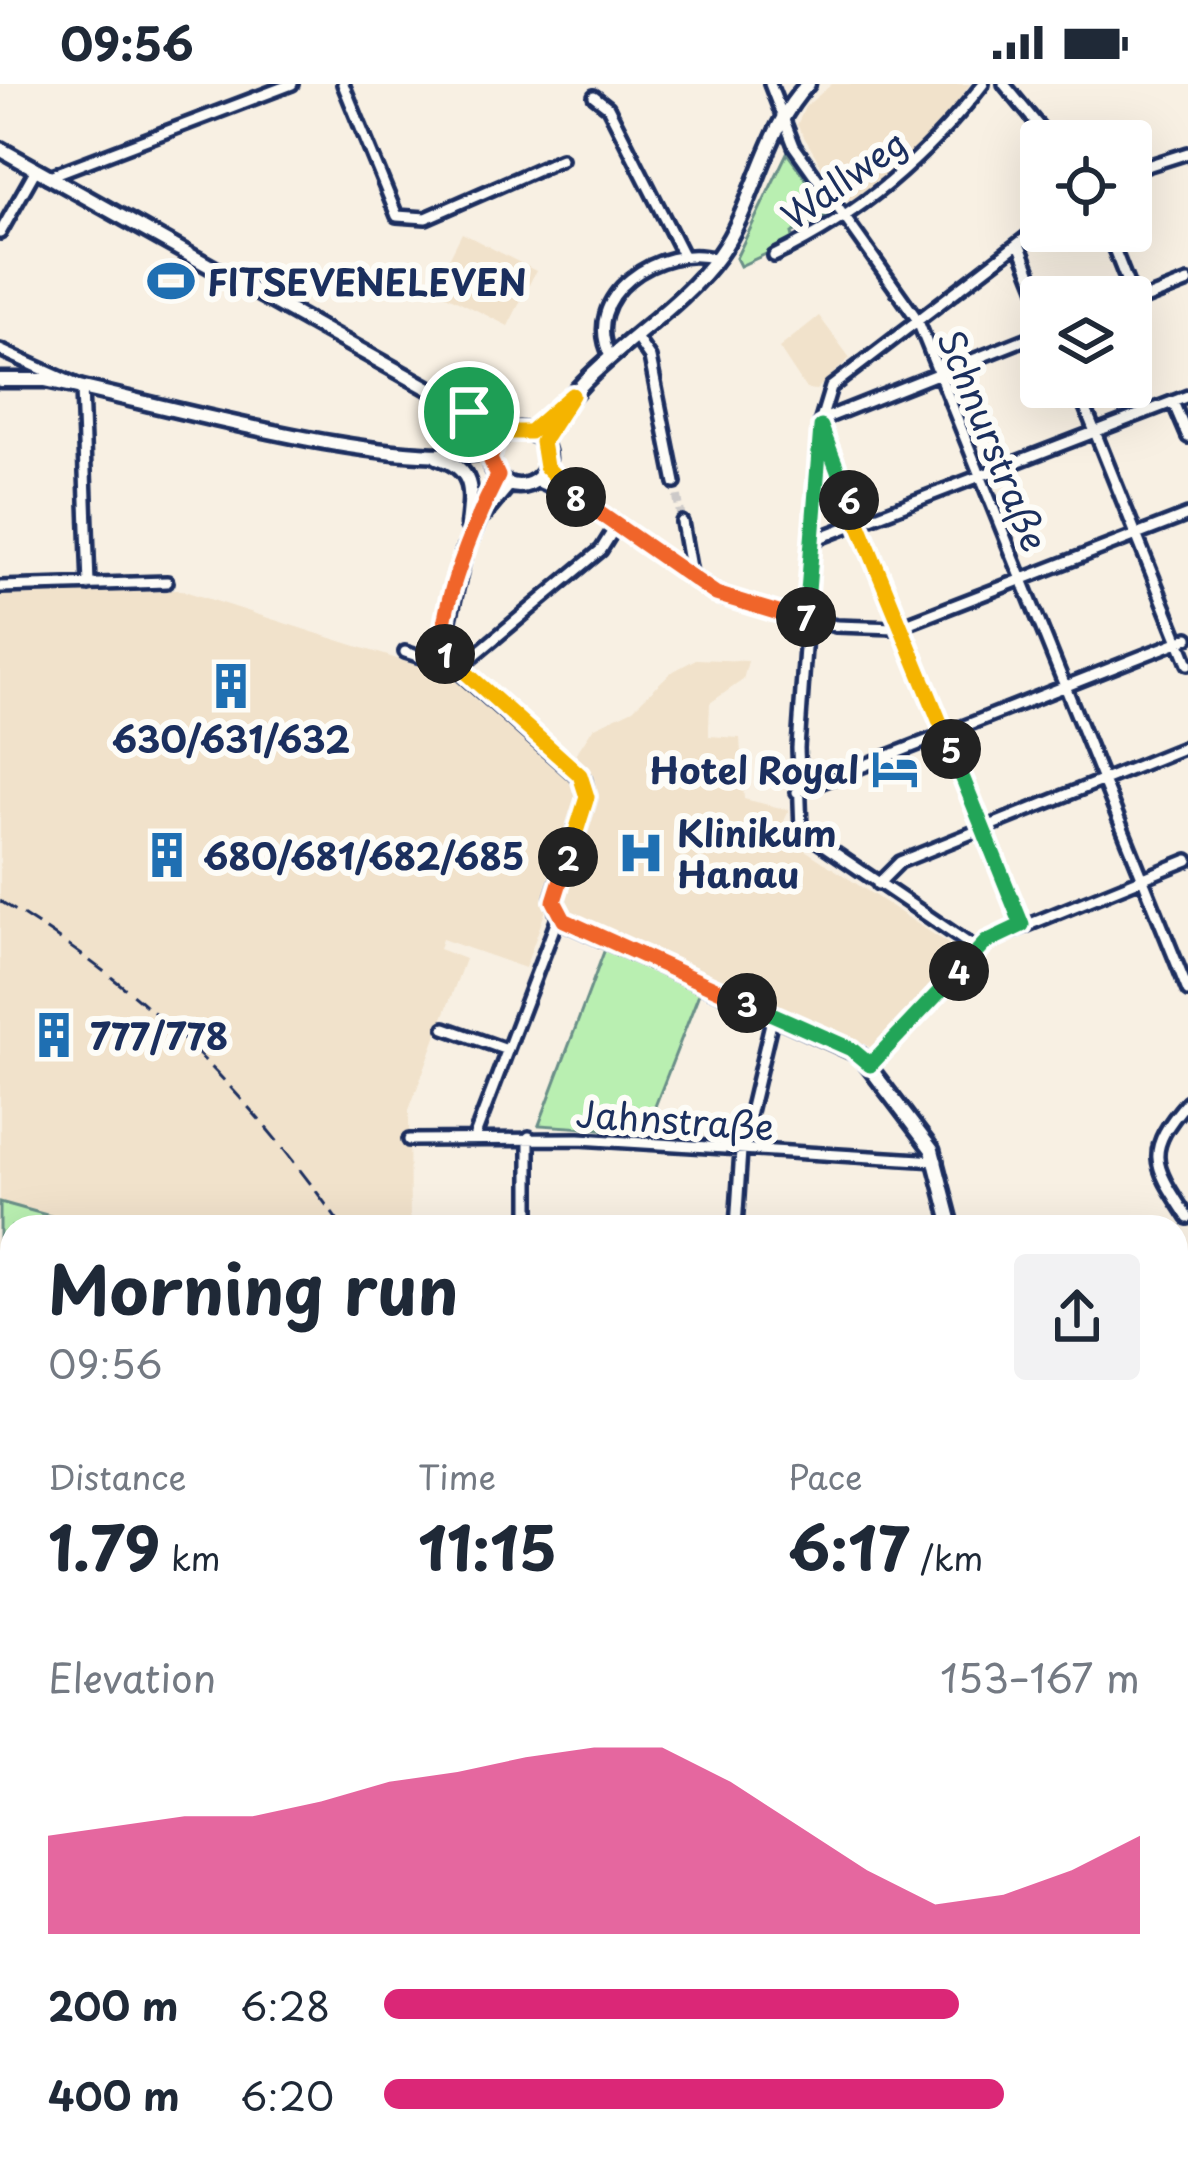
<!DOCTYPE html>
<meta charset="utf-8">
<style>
:root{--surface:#fff;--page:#f2f2f3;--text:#1f2937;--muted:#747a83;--accent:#db2777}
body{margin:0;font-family:"Playpen Sans",sans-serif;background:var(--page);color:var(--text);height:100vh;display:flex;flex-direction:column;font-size:45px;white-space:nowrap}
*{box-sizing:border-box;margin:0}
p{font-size:39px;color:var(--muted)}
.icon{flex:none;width:66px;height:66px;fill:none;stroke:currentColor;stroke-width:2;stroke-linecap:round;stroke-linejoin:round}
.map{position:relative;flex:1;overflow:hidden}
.drawer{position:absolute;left:0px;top:1131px;width:1188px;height:951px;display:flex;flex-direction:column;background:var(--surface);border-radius:36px 36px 0 0;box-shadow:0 12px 48px #0002}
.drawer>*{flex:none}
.tools{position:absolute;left:1020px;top:36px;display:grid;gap:24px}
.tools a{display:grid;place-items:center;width:132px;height:132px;border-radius:12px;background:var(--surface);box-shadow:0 12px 48px #0002;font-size:60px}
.pin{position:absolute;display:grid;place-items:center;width:102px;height:102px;color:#fff;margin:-51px;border:6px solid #fff;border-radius:50%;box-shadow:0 3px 12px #0007}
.km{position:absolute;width:60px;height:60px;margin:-30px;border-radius:50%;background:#222;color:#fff;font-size:33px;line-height:60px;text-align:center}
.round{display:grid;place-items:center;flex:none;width:126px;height:126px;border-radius:12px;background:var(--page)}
.head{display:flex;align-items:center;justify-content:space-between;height:204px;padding:0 48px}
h1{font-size:66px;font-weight:700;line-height:90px}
.metrics{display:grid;grid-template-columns:repeat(3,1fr);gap:18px;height:204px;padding:12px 48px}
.metrics div{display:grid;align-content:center}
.metrics b{font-size:60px;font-weight:700}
.metrics small{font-size:33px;font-weight:400}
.metrics p{font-size:33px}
.chart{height:336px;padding:24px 48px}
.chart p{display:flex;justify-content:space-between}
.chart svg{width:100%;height:216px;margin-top:12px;fill:var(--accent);opacity:.7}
ul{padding:0 48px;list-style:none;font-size:39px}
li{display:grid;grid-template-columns:192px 144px 1fr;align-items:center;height:90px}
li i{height:30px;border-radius:15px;background:var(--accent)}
.status{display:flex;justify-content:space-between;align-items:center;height:84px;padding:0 60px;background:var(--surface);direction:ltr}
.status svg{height:33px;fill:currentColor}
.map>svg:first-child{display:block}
.built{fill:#f1e2cb}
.green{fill:#b9efb1;stroke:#6a8f88;stroke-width:3}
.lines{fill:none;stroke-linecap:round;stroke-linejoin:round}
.stream{stroke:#6293b7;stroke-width:3}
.street-tunnel{stroke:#ccc9c8;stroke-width:9;stroke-dasharray:9 4.5;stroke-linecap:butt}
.street-casing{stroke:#1b2f5e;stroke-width:18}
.secondary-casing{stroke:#1b2f5e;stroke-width:21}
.street{stroke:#fdfcf7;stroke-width:9}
.secondary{stroke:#fdfcf7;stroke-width:12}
.rail{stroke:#1b2f5e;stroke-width:3;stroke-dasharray:18 9;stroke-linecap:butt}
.split-1-casing{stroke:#fff;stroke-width:24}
.split-2-casing{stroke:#fff;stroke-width:24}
.split-3-casing{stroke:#fff;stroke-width:24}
.split-4-casing{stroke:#fff;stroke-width:24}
.split-5-casing{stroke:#fff;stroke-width:24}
.split-6-casing{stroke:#fff;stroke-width:24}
.split-7-casing{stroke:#fff;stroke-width:24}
.split-8-casing{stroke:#fff;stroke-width:24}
.split-9-casing{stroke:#fff;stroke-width:24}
.split-1{stroke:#f0652b;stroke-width:15}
.split-2{stroke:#f5b400;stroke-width:15}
.split-3{stroke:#f0652b;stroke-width:15}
.split-4{stroke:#22a559;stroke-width:15}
.split-5{stroke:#22a559;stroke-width:15}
.split-6{stroke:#f5b400;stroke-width:15}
.split-7{stroke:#22a559;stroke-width:15}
.split-8{stroke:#f0652b;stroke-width:15}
.split-9{stroke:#f5b400;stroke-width:15}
.labels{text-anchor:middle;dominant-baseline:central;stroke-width:12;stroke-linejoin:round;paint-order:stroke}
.street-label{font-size:36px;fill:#1b2f5e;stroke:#fdfcf7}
.poi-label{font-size:36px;font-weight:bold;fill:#1b2f5e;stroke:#fdfcf7;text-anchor:start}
</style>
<div class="status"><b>09:56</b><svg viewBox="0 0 49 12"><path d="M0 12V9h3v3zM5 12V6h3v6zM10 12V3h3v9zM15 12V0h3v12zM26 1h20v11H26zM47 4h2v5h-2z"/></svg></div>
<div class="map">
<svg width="1188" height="2080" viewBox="0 0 1188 2080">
<rect width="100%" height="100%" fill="#f8f0e3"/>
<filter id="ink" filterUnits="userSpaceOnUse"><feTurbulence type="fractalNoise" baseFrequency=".00833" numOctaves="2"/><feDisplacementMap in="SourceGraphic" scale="24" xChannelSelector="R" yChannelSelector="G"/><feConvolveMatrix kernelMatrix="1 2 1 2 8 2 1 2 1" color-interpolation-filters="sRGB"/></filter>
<g filter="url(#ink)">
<path class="built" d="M 832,0 L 970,0 L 931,58 L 875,107 L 852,118 L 841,115 L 797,41 L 805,23 Z
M 462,149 L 536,187 L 508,242 L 434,205 Z
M 819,232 L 850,274 L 816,306 L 806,305 L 779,264 Z
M 90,506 L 181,506 L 460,595 L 477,617 L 566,685 L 593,644 L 633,625 L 670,589 L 696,575 L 748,577 L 743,596 L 710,619 L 709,643 L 709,652 L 740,654 L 744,715 L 789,726 L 779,749 L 959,867 L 900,938 L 870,963 L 548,820 L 525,884 L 442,855 L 439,865 L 465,875 L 409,1026 L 410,1143 L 90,1143 L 0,1118 L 0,510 Z"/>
<path class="green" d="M 787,69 L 831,129 L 792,149 L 794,157 L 740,182 L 736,174 Z
M 605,865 L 700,907 L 645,1048 L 539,1041 Z
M 0,1118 L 90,1143 L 12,1143 L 12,1209 L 0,1206 Z
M 0,1238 L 12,1241 L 12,1512 L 0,1511 Z
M 1183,1298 L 1188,1303 L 1188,1513 L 1176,1488 L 1176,1316 Z
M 12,1973 L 12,2070 L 136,2070 L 144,2080 L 0,2080 L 0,1981 Z"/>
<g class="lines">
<path class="stream" d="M 1176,1486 L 1188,1500"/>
<path class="street-tunnel" d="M 675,399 L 682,438"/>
<defs>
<path id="street" d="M 343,0 L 397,132 L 426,134 L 561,75
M 770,0 L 794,62 L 917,235 L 1188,907
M 1004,0 L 1051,57
M 594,12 L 608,23 L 683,171
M 1131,87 L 1188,69
M 47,93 L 292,0
M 1107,147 L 1135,218
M 0,149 L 35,87
M 1019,160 L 1041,215
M 774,172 C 860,131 925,75 983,0
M 1132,220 L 1188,198
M 635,252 L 650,274 L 675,399
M 0,266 L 82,303 L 89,501
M 611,274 C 578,212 661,158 716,175
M 1077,303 L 1188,580
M 1173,318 L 1188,353
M 821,336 L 1041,249
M 822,346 L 1022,841
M 546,383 L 575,411
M 536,397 L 578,415 L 723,514 L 836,542 L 896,544 L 1188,431
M 682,438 L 692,495
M 811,457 L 1188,312
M 0,503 L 167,498
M 405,568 L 458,585 L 601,466 L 616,442
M 797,708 L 1188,554
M 878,800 L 900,778 L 1188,662
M 978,866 L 801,746 L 798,664 L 821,336 L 831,303 L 1041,142
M 445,944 L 507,966
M 870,981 L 986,858 L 1188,776
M 1188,1017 C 1143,1069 1153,1080 1188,1134
M 474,1054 L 559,831
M 409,1056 L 579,1055 L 937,1077
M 529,1143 L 529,1053
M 736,1143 L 741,1066 L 773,931
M 1176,1230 L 1188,1233
M 1176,1297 L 1188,1268
M 0,1513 L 12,1515
M 1176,1588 L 1188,1584
M 1176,1802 L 1186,1813 L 1185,1824 L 1176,1826
M 0,1927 L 12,1926
M 236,2070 L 243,2080
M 424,2070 L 429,2080
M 618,2070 L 624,2080
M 788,2070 L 792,2080
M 891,2070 L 898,2080
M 1068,2070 L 1079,2080
M 463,2080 L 478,2070
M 1103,2080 L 1118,2070"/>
<path id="secondary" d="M 0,65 L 507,348
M 0,296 L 46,296 C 152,317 396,390 492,366
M491 374a28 28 0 1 1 56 0a28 28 0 1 1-56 0Z
M 542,358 C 578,278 670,240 719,171 C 756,119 764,45 808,0
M 437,373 C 475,385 472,406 468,441
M 498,392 L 464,468 L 442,564 L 458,585 L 583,696 L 587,714 L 554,813 L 558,829 L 568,839 L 860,971 L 932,1066 L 952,1143
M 484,430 L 509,400
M 1176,1727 L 1188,1722
M 1176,2010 L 1188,2022
M 728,2080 L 739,2070
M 743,2080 L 754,2070"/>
</defs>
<use href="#street" class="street-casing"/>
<use href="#secondary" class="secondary-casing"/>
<use href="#street" class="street"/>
<use href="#secondary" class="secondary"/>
<path class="rail" d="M 0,817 C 145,904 245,1005 342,1143
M 996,2070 L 1003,2080"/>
</g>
</g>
<g class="lines" filter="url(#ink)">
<defs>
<path id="split-1" d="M 445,570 C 433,533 480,427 498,392 L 490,375 L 497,356 L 469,328"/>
<path id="split-2" d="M 445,570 L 580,691 L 587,713 L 568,773"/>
<path id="split-3" d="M 568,773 L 554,817 L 564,836 L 747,919"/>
<path id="split-4" d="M 747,919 L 851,965 L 870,981 L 959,887"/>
<path id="split-5" d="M 951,665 L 1022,841 L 986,858 L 959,887"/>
<path id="split-6" d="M 849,416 L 951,665"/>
<path id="split-7" d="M 806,533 L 821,343 L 849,416"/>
<path id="split-8" d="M 576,413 L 716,510 L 805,537 L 806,533"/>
<path id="split-9" d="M 469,328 L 507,348 L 530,348 L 572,311 L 542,358 L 546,383 L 576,413"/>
</defs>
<use href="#split-1" class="split-1-casing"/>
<use href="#split-2" class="split-2-casing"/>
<use href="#split-3" class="split-3-casing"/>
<use href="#split-4" class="split-4-casing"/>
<use href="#split-5" class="split-5-casing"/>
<use href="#split-6" class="split-6-casing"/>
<use href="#split-7" class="split-7-casing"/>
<use href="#split-8" class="split-8-casing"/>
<use href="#split-9" class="split-9-casing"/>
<use href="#split-1" class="split-1"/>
<use href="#split-2" class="split-2"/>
<use href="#split-3" class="split-3"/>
<use href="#split-4" class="split-4"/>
<use href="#split-5" class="split-5"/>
<use href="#split-6" class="split-6"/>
<use href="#split-7" class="split-7"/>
<use href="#split-8" class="split-8"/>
<use href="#split-9" class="split-9"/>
</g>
<defs>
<symbol id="stadium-bare" viewBox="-9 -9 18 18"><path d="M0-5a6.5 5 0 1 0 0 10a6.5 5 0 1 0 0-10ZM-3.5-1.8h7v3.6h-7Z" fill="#1f6fb2" stroke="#fdfcf7" stroke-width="2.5" paint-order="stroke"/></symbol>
<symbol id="building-bare" viewBox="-9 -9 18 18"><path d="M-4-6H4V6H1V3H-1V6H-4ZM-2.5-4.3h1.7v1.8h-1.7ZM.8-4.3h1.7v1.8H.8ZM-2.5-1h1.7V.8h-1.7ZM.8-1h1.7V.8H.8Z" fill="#1f6fb2" stroke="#fdfcf7" stroke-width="2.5" paint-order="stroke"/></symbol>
<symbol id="hotel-bare" viewBox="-9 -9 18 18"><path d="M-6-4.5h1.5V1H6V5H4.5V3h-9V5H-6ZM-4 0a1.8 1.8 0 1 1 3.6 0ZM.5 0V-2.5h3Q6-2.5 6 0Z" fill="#1f6fb2" stroke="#fdfcf7" stroke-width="2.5" paint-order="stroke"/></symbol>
<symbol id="hospital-bare" viewBox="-9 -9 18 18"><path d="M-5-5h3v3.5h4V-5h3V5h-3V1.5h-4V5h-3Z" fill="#1f6fb2" stroke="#fdfcf7" stroke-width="2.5" paint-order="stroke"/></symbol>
</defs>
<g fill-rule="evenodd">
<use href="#stadium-bare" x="138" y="164" width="66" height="66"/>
<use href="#building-bare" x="198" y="569" width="66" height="66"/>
<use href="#hotel-bare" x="862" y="652" width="66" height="66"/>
<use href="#hospital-bare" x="608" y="736" width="66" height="66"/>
<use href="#building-bare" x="134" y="738" width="66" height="66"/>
<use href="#building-bare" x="21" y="918" width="66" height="66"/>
</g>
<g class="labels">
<g class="street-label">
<text transform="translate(843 94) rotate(-35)">Wallweg</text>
<text transform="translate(994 356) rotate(68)">Schnurstraße</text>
<text transform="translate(675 1035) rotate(4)">Jahnstraße</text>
</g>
<g class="poi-label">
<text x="207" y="197">FITSEVENELEVEN</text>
<text x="231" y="654" text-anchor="middle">630/631/632</text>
<text x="859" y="685" text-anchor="end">Hotel Royal</text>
<text x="677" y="748">Klinikum<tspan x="677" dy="41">Hanau</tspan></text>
<text x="203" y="771">680/681/682/685</text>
<text x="90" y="951">777/778</text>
</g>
</g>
</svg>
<div class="tools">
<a><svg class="icon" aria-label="locate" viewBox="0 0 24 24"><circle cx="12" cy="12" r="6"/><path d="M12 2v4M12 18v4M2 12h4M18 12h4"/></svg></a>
<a><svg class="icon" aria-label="layers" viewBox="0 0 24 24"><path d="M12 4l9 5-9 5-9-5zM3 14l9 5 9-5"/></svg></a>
</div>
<div class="pin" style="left:469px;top:328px;background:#1e9e55"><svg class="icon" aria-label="arrive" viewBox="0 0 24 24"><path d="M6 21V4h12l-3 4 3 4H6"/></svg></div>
<b class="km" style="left:445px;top:570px">1</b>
<b class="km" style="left:568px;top:773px">2</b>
<b class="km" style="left:747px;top:919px">3</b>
<b class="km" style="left:959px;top:887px">4</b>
<b class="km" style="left:951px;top:665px">5</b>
<b class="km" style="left:849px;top:416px">6</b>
<b class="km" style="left:806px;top:533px">7</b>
<b class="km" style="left:576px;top:413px">8</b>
<section class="drawer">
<div class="head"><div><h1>Morning run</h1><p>09:56</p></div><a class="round"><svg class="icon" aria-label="share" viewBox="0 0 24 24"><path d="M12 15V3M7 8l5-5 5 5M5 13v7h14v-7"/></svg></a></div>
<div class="metrics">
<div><p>Distance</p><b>1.79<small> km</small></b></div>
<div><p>Time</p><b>11:15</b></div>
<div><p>Pace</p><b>6:17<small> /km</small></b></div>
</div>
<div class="chart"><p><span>Elevation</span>153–167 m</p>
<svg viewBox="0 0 160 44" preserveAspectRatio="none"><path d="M0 44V24L10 22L20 20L30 20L40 17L50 13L60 11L70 8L80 6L90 6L100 13L110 22L120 31L130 38L140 36L150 31L160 24V44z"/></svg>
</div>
<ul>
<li><b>200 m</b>6:28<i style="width:76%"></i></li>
<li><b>400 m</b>6:20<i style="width:82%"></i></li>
</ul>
</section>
</div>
